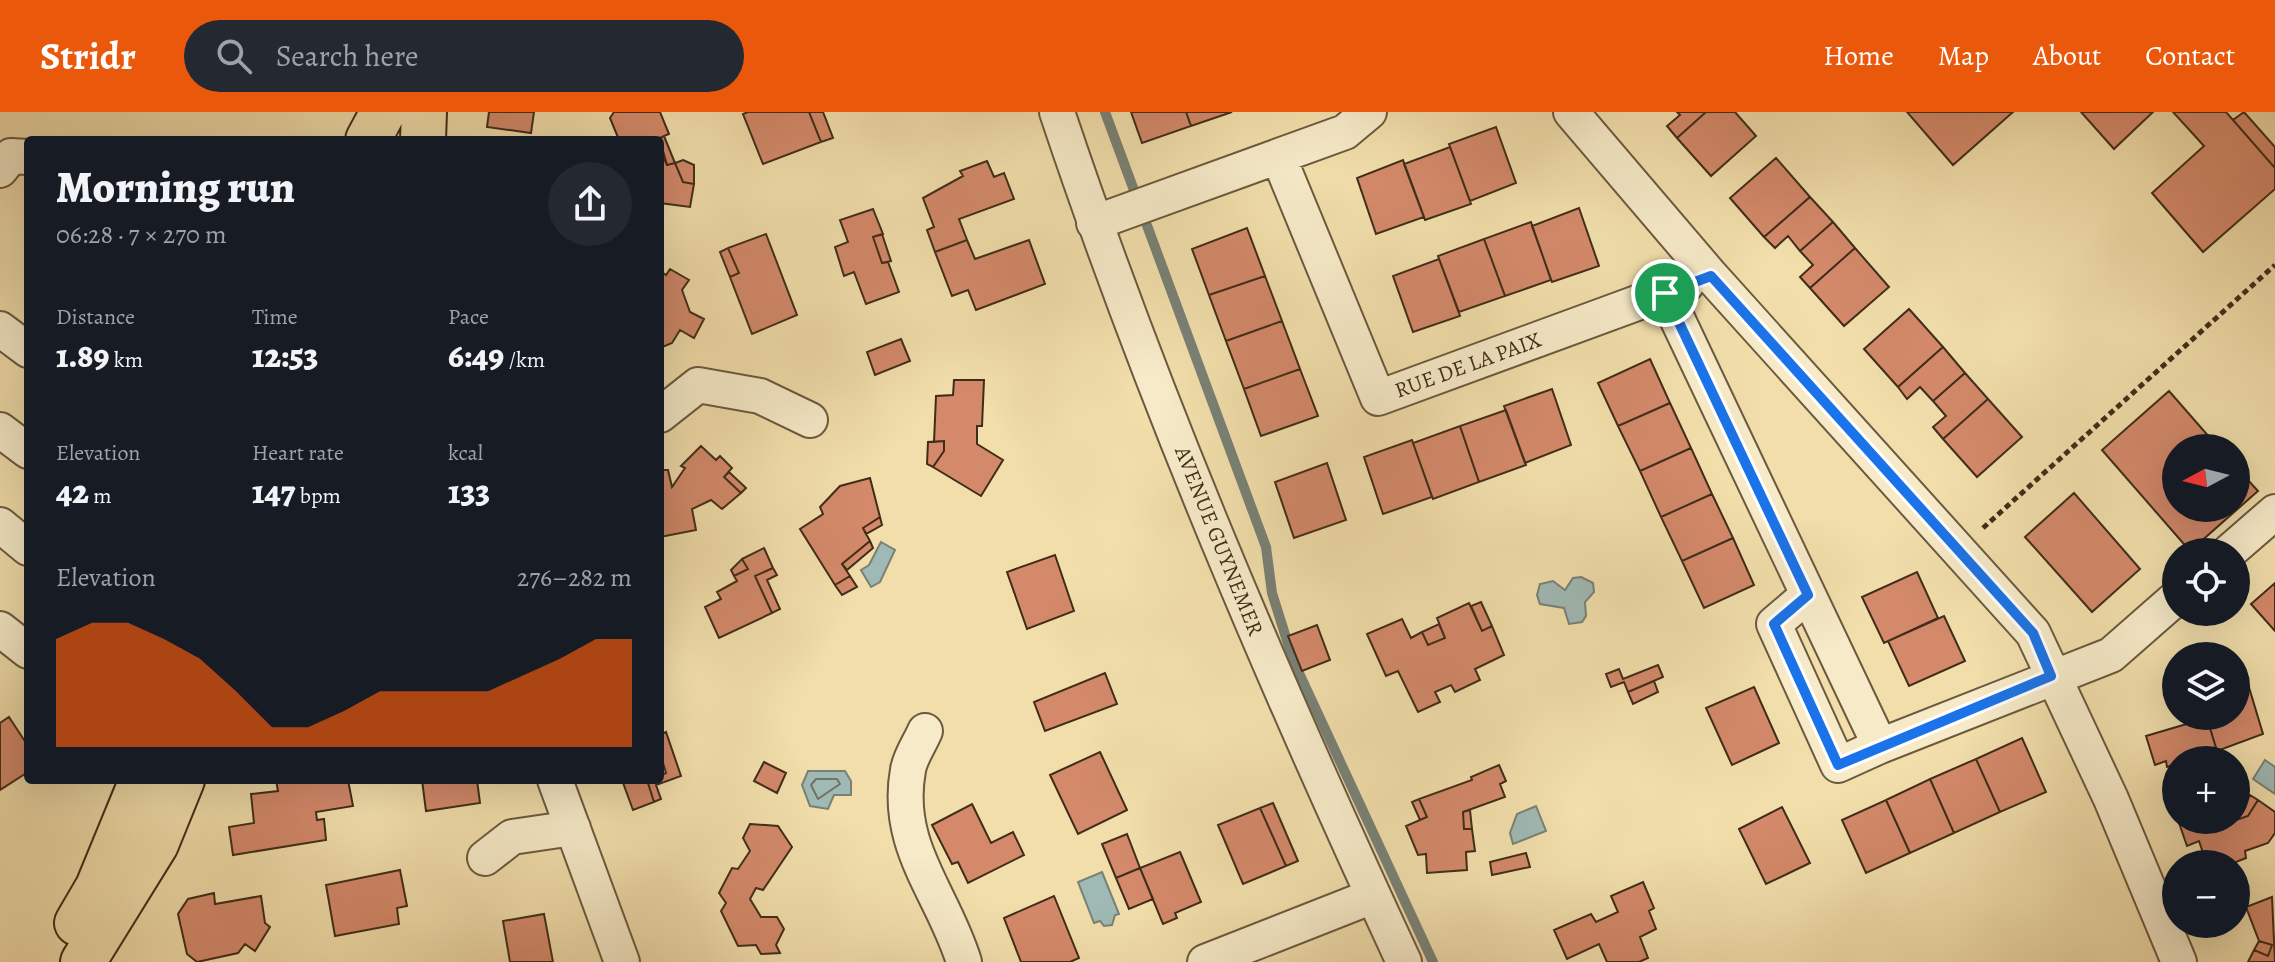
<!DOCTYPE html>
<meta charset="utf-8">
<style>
:root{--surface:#171b24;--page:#242831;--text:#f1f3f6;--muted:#9ea1a6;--accent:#ea580c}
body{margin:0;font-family:Alegreya,serif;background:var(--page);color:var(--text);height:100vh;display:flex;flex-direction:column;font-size:30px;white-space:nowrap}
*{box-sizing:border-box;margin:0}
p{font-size:26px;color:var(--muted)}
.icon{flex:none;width:44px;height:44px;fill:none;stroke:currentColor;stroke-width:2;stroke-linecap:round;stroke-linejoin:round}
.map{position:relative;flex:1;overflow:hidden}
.sheet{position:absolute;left:24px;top:24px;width:640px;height:648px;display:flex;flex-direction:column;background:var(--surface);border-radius:8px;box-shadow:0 8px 32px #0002}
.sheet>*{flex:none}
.needle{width:52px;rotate:263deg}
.fabs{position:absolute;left:2162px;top:322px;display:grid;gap:16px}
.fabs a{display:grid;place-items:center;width:88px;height:88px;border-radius:50%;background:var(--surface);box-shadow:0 8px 32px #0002;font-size:40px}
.pin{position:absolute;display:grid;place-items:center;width:68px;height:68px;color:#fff;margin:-34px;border:4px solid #fff;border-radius:50%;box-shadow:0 2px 8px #0007}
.round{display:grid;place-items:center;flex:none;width:84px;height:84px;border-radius:42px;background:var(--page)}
.head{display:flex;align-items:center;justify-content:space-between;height:136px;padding:0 32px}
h1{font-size:44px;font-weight:800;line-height:60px}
.figures{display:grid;grid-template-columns:repeat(3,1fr);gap:12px;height:136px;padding:8px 32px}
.figures div{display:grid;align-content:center}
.figures b{font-size:34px;font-weight:800}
.figures small{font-size:22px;font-weight:400}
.figures p{font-size:22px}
.chart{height:224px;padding:16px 32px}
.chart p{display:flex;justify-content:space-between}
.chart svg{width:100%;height:144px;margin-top:8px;fill:var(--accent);opacity:.7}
header{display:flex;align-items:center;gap:48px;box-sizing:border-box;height:112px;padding:0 40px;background:var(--accent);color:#fff}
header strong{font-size:38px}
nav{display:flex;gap:44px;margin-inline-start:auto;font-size:28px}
.search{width:560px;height:72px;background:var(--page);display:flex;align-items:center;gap:20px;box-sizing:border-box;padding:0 28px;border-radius:44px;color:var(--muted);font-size:30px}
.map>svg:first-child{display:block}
.water{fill:#9fb9b4;stroke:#798176;stroke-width:2}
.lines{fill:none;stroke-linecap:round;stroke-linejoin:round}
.shore{stroke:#707366;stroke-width:2}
.stream{stroke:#798176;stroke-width:10}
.building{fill:#d3896a;stroke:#402d19;stroke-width:2}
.minor-casing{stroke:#6c593e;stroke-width:38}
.major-casing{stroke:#402d19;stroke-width:48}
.path{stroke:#402d19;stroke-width:5;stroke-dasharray:6 4;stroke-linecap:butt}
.minor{stroke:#f6eac8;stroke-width:34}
.major{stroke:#f1deab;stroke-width:44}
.route-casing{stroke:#fff;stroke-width:16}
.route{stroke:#1a73e8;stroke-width:10}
.labels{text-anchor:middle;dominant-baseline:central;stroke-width:7;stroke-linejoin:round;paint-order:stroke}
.street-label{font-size:22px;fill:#402d19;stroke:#f6eac8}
</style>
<header>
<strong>Stridr</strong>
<div class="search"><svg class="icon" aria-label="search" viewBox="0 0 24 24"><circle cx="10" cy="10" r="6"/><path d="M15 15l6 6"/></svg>Search here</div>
<nav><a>Home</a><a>Map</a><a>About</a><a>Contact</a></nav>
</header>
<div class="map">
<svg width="2275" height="850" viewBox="0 0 2275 850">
<rect width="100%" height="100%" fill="#f1deab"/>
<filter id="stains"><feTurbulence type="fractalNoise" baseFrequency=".0025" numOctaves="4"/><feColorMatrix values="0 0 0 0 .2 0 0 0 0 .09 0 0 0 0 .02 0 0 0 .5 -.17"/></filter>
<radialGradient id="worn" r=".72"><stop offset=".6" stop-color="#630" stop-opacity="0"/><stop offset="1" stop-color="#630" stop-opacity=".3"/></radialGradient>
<path class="water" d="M 881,430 L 895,438 L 880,470 L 871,475 L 861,458 L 869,453 Z
M 1581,465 L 1593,471 L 1594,480 L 1585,490 L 1586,504 L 1582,510 L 1569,512 L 1564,496 L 1540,492 L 1537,483 L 1540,472 L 1553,469 L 1565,478 L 1573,466 Z
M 2265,648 L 2275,655 L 2275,682 L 2253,667 Z
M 808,659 L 845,659 L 851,669 L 851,683 L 834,683 L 828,697 L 810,694 L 802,673 Z
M 1536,694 L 1546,719 L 1513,732 L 1510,721 L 1517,702 Z
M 1102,760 L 1119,802 L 1115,803 L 1112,813 L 1104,814 L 1100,809 L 1094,811 L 1078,770 Z"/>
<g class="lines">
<path class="shore" d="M 816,667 L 837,667 L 840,672 L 818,687 L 811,673 Z"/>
<path class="stream" d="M 1105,0 L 1266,435 L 1272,481 L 1293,548 L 1433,850"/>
</g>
<path class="building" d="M 489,0 L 534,0 L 531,21 L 487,15 Z
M 614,0 L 660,0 L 669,22 L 655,28 L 619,28 L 610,6 Z
M 748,0 L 809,0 L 821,30 L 763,52 L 743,2 Z
M 809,0 L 823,0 L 833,26 L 821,30 Z
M 1131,0 L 1186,0 L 1191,14 L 1142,31 Z
M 1186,0 L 1232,0 L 1191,14 Z
M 1677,0 L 1706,0 L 1677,26 L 1667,14 L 1680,3 Z
M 1706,0 L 1735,0 L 1756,24 L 1711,64 L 1677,26 Z
M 1907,0 L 2013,0 L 1953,53 Z
M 2081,0 L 2153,0 L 2114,37 Z
M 2173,0 L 2226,0 L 2275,56 L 2275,77 L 2203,140 L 2152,81 L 2204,34 Z
M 2244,0 L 2275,35 L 2275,56 L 2233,8 Z
M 1496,15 L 1516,71 L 1470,89 L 1449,32 Z
M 664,24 L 675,51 L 667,53 L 660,28 L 655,28 Z
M 1450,35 L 1471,92 L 1425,108 L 1404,52 Z
M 660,38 L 667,53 L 675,51 L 683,70 L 694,72 L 690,95 L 660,91 Z
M 1776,46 L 1810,85 L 1764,125 L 1730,86 Z
M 683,48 L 694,53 L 694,72 L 683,70 L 675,51 Z
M 1403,48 L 1424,105 L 1376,122 L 1357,66 Z
M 987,49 L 994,65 L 1004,61 L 1014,87 L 959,107 L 967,128 L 935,140 L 927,118 L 934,115 L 923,86 L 963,64 L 960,59 Z
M 1810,85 L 1833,110 L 1800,139 L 1788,124 L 1775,136 L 1764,125 Z
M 1579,96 L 1599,154 L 1552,170 L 1532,114 Z
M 873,97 L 883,122 L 873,125 L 882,151 L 888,150 L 899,180 L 866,192 L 854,160 L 844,164 L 835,135 L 848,130 L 840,108 Z
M 1531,110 L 1551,168 L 1505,184 L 1484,127 Z
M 1833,110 L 1855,136 L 1810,176 L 1800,165 L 1813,153 L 1800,139 Z
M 1247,116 L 1265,164 L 1209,183 L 1192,137 Z
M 766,122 L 797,203 L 752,222 L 730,165 L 739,161 L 728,136 Z
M 882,122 L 891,149 L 882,151 L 873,125 Z
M 1484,127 L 1505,184 L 1459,200 L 1438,144 Z
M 967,128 L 975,147 L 1029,128 L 1045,172 L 976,198 L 968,178 L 952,184 L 935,140 Z
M 728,136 L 739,161 L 730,165 L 720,140 Z
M 1855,136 L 1889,175 L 1844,214 L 1810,176 Z
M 1439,147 L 1460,204 L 1413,220 L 1393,164 Z
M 670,157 L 689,168 L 682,178 L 690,200 L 704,207 L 694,226 L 680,218 L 672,231 L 660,236 L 660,159 L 666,163 Z
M 1265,164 L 1282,209 L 1226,229 L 1209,183 Z
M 1909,197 L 1943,235 L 1898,275 L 1864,237 Z
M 1282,209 L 1300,257 L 1244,277 L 1226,229 Z
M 901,227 L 910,249 L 875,263 L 867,240 Z
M 1943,235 L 1965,261 L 1933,289 L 1920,275 L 1907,287 L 1898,275 Z
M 1650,247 L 1670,291 L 1618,314 L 1598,271 Z
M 1300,257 L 1318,304 L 1261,324 L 1244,277 Z
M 1965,261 L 1988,287 L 1943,327 L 1933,315 L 1946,304 L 1933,289 Z
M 954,268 L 984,268 L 982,314 L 977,314 L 977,332 L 1003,348 L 981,384 L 933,355 L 944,339 L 944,329 L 934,330 L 936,284 L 953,283 Z
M 1552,277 L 1571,333 L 1525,351 L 1504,294 Z
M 2169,279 L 2218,335 L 2176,336 L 2176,396 L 2236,396 L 2236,355 L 2258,379 L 2190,439 L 2102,338 Z
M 1988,287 L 2022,325 L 1977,365 L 1943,327 Z
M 1670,291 L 1691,336 L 1640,359 L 1618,314 Z
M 1506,298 L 1526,353 L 1479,370 L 1460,314 Z
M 1460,314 L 1479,370 L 1433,387 L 1413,331 Z
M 1412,328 L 1432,385 L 1383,402 L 1364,345 Z
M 944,329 L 944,339 L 933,355 L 927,352 L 928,330 Z
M 701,334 L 716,348 L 720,344 L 732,356 L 724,365 L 741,381 L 722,397 L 711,388 L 692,397 L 696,418 L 660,425 L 660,358 L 668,358 L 672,375 L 685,356 L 681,354 Z
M 1691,336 L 1712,382 L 1661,405 L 1640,359 Z
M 1327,351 L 1346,408 L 1294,426 L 1275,370 Z
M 729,360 L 746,376 L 741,381 L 724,365 Z
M 870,366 L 880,405 L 863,416 L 870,429 L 842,452 L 850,464 L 835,473 L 800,417 L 823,402 L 820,395 L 840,374 Z
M 2074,381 L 2140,457 L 2092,500 L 2025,425 Z
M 1712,382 L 1733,426 L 1682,449 L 1661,405 Z
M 880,405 L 882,413 L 866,422 L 863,416 Z
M 1733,426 L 1754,473 L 1704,496 L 1682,449 Z
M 870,429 L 873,436 L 847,458 L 842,452 Z
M 764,436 L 773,456 L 755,464 L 772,501 L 719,526 L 705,495 L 721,487 L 717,480 L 737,469 L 734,464 L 748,457 L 742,447 Z
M 1055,443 L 1074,499 L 1027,517 L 1007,460 Z
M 742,447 L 748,457 L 734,464 L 731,458 Z
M 773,456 L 777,463 L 767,468 L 780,497 L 772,501 L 755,464 Z
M 1917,460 L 1938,506 L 1884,531 L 1862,485 Z
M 850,464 L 857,475 L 842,483 L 835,473 Z
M 2275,471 L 2275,519 L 2251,492 Z
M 1481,490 L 1492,514 L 1482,519 L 1471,494 Z
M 1469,491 L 1482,519 L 1492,514 L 1504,543 L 1475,557 L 1480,568 L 1455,580 L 1451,573 L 1435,580 L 1440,590 L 1418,600 L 1398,559 L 1386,564 L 1367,522 L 1402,507 L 1411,526 L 1422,520 L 1428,533 L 1445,526 L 1437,506 Z
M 1944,504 L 1965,549 L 1909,574 L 1888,529 Z
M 1439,512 L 1445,526 L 1428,533 L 1422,520 Z
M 1317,513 L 1330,548 L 1302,559 L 1288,524 Z
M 1658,553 L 1663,565 L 1628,580 L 1624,570 L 1611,575 L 1606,562 L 1619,557 L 1623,567 Z
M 1105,561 L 1117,592 L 1045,619 L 1034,590 Z
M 1654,569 L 1658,580 L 1633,592 L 1628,580 Z
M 2248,572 L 2263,622 L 2217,639 L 2209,613 L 2225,608 L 2223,604 L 2236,604 L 2236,575 Z
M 1754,575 L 1779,631 L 1732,653 L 1706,596 Z
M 2223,604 L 2225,608 L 2209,613 L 2207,606 Z
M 9,605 L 28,634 L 28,660 L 0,678 L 0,611 Z
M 2207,606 L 2217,639 L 2176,648 L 2176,652 L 2167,655 L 2166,649 L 2155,653 L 2146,624 Z
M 666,620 L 681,664 L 656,673 L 661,687 L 654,690 L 647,668 L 660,668 L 660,664 L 666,661 L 660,641 L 660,623 Z
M 2022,626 L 2046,680 L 2000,700 L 1976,647 Z
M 1100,640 L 1127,698 L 1078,722 L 1050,663 Z
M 1976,647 L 2000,700 L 1954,721 L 1930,667 Z
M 764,650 L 786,661 L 777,681 L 754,669 Z
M 1499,653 L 1506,669 L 1500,672 L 1505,685 L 1463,700 L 1464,717 L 1472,717 L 1475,739 L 1466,740 L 1467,758 L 1427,761 L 1426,742 L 1418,743 L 1406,714 L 1427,705 L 1419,687 L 1472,668 L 1471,665 Z
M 1930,667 L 1954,721 L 1910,741 L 1886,688 Z
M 276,668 L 348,668 L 353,694 L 316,700 L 317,708 L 324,707 L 326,728 L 233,743 L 229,715 L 254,711 L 251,682 L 278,679 Z
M 422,668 L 477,668 L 480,691 L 426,699 Z
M 622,668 L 647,668 L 654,690 L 633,698 Z
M 2250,683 L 2258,688 L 2248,704 L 2236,708 L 2236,699 L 2242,696 Z
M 1419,687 L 1427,705 L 1420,708 L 1412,690 Z
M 1886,688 L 1910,741 L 1866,761 L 1842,708 Z
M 2258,688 L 2275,700 L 2275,721 L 2268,731 L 2245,739 L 2246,746 L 2231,752 L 2200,752 L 2197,743 L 2203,741 L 2199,729 L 2187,734 L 2178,708 L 2233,709 L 2248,704 Z
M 1273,691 L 1298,749 L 1286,754 L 1260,696 Z
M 972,692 L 991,731 L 1013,720 L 1024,743 L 968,771 L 958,750 L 952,752 L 932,713 Z
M 1782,695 L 1810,751 L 1766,772 L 1739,717 Z
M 1260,696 L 1286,754 L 1243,772 L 1218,713 Z
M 1470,698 L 1472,717 L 1464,717 L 1463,700 Z
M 750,712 L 778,714 L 792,735 L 763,778 L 756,776 L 750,787 L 761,805 L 777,805 L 784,817 L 776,833 L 780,841 L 761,842 L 756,833 L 738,834 L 721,799 L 726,791 L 719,781 L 732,756 L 738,757 L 750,739 L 743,726 Z
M 1127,722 L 1140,756 L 1116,766 L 1102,732 Z
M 1180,740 L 1201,790 L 1175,801 L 1177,806 L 1163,812 L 1140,756 Z
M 1526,741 L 1530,755 L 1492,763 L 1490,750 Z
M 1140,756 L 1153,787 L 1129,797 L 1116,766 Z
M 400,758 L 407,794 L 397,796 L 399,812 L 335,824 L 326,773 Z
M 1643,770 L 1654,796 L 1649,799 L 1656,817 L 1640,825 L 1648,846 L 1639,850 L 1607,850 L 1599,832 L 1567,847 L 1554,818 L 1591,802 L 1596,810 L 1618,800 L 1611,784 Z
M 214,781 L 215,792 L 261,784 L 265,811 L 270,815 L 255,839 L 245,832 L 238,841 L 197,850 L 187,842 L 178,802 L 188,787 Z
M 1054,784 L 1079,846 L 1070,850 L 1021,850 L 1004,806 Z
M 2272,785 L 2275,850 L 2248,850 L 2254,838 L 2268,844 L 2272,833 L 2259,829 L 2246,795 Z
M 544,802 L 553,850 L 510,850 L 503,809 Z
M 2259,829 L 2272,833 L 2268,844 L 2254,838 Z"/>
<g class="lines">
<defs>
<path id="minor" d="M 1057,0 C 1154,290 1275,572 1404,850
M 1571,0 L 1711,164 L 2033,521 L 2111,687 L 2179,850
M 1279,46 L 1378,286 L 1686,173
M 0,58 L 11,44 L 28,45
M 1094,111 L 1345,20 L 1369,0
M 1665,181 L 1880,634 L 2111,543 L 2176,486
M 0,217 L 28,238
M 660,303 L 698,273 L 760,284 L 810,308
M 0,318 L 28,339
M 0,413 L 28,436
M 2229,440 L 2275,400
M 1808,483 L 1774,512 L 1838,653 L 1880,634
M 0,517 L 28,539
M 925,619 C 920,631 910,645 908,658 C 894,735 943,781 964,850
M 555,668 L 622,850
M 485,746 L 512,725 L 573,716
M 1205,850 L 1373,784"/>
<path id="major" d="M 368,28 L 383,0
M 423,28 L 424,0
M 77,811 L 98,775 L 142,668
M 83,850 L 156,732 L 182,668"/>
</defs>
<use href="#minor" class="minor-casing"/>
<use href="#major" class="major-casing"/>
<path class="path" d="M 1983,416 L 2275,153"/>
<use href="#minor" class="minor"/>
<use href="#major" class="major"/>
</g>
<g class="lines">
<defs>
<path id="route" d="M 1711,164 L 2033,521 L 2051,564 L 1838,653 L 1774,512 L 1808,483 L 1665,181 Z"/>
</defs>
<use href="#route" class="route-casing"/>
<use href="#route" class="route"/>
</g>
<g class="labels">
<g class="street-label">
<text transform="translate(1468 253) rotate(-20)">RUE DE LA PAIX</text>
<text transform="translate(1219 429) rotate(68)">AVENUE GUYNEMER</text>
</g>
</g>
<rect width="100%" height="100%" filter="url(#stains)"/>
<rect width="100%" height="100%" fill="url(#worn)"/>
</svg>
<div class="fabs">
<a><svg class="needle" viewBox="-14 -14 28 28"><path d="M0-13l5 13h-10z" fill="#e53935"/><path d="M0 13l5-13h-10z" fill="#9ea1a6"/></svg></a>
<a><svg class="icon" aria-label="locate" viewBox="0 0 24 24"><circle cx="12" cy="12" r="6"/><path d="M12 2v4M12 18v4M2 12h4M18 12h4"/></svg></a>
<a><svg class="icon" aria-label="layers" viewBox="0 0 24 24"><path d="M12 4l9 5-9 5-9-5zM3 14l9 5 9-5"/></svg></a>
<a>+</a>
<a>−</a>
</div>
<div class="pin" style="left:1665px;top:181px;background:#1e9e55"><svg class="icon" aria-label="arrive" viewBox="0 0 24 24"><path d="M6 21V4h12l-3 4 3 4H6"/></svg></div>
<section class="sheet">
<div class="head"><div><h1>Morning run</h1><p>06:28 · 7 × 270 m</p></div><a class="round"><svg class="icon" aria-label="share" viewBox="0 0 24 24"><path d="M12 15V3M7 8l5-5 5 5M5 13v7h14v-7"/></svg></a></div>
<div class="figures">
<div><p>Distance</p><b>1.89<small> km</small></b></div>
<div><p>Time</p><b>12:53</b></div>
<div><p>Pace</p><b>6:49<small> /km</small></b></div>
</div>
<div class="figures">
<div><p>Elevation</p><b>42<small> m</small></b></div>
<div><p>Heart rate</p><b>147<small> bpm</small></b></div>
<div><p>kcal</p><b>133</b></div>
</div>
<div class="chart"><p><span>Elevation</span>276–282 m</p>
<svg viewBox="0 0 160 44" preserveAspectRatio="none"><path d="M0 44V11L10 6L20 6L30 11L40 17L50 27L60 38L70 38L80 33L90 27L100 27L110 27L120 27L130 22L140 17L150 11L160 11V44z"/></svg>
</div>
</section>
</div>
